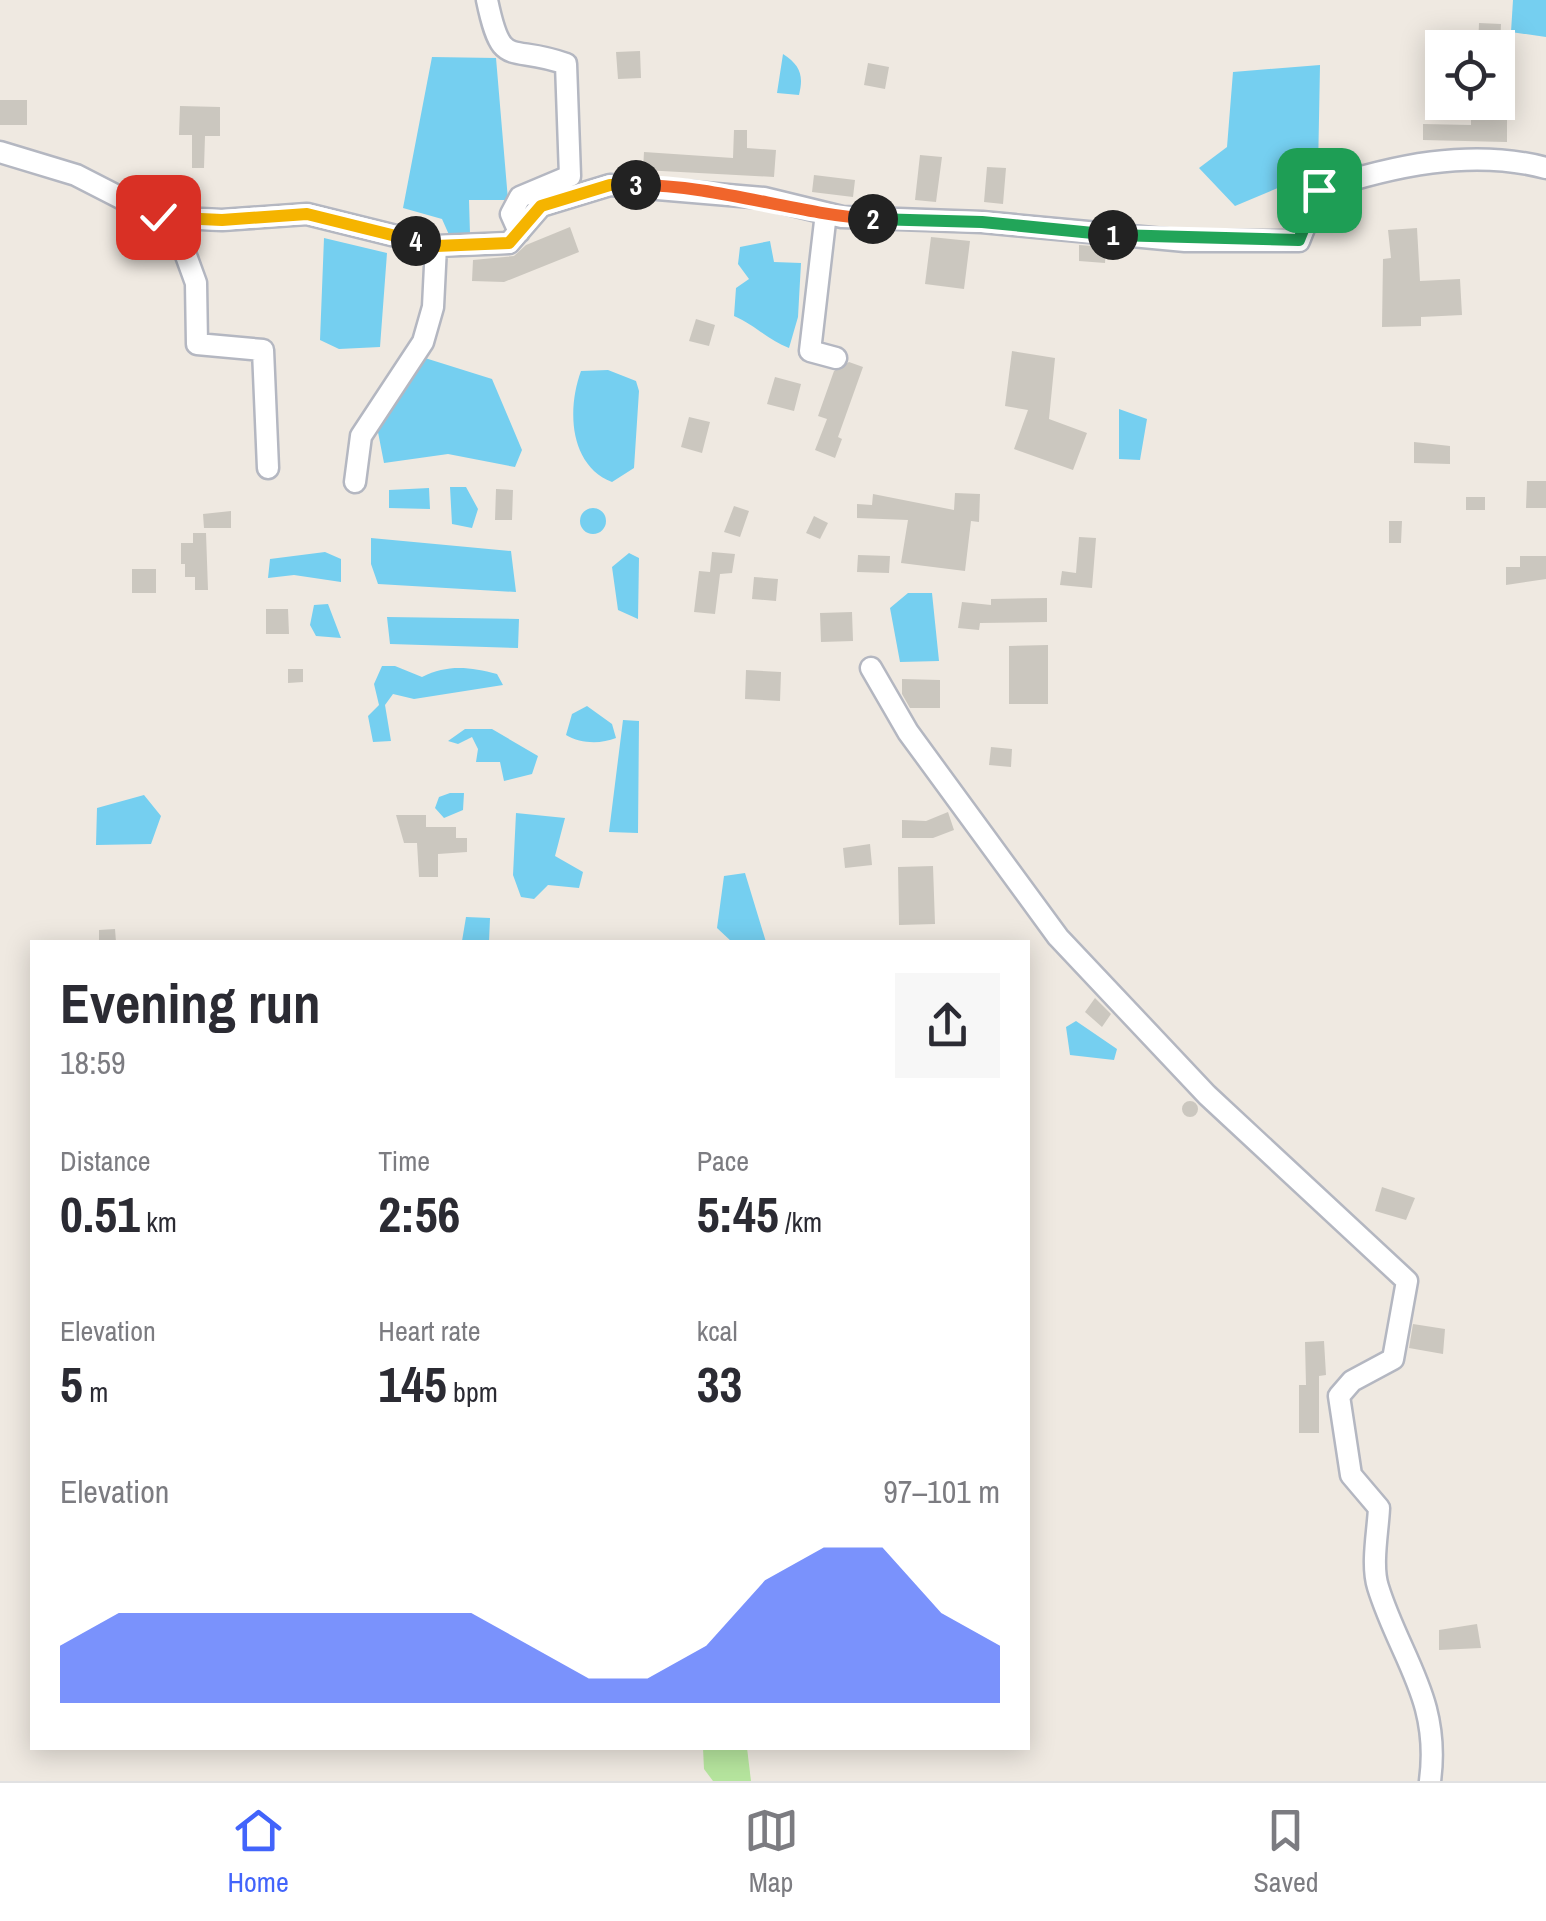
<!DOCTYPE html>
<meta charset="utf-8">
<style>
:root{--surface:#fff;--page:#f7f7f7;--text:#2b2b33;--muted:#7c7c81;--line:#e1e1e2;--accent:#4264fb}
body{margin:0;font-family:"Archivo Narrow",sans-serif;background:var(--page);color:var(--text);height:100vh;display:flex;flex-direction:column;font-size:38px;white-space:nowrap}
*{box-sizing:border-box;margin:0}
p{font-size:32px;color:var(--muted)}
.icon{flex:none;width:55px;height:55px;fill:none;stroke:currentColor;stroke-width:2;stroke-linecap:round;stroke-linejoin:round}
.map{position:relative;flex:1;overflow:hidden}
.details{position:absolute;left:30px;top:940px;width:1000px;height:810px;display:flex;flex-direction:column;background:var(--surface);border-radius:0px;box-shadow:0 5px 25px #0003}
.details>*{flex:none}
.tools{position:absolute;left:1425px;top:30px;display:grid;gap:20px}
.tools a{display:grid;place-items:center;width:90px;height:90px;border-radius:0px;background:var(--surface);box-shadow:0 5px 25px #0003;font-size:50px}
.pin{position:absolute;display:grid;place-items:center;width:85px;height:85px;color:#fff;margin:-42px;border-radius:20px;box-shadow:0 5px 15px #0006}
.km{position:absolute;width:50px;height:50px;margin:-25px;border-radius:50%;background:#222;color:#fff;font-size:28px;line-height:50px;text-align:center}
.round{display:grid;place-items:center;flex:none;width:105px;height:105px;border-radius:0px;background:var(--page)}
.head{display:flex;align-items:center;justify-content:space-between;height:170px;padding:0 30px}
h1{font-size:55px;font-weight:800;line-height:75px}
.figures{display:grid;grid-template-columns:repeat(3,1fr);gap:15px;height:170px;padding:10px 30px}
.figures div{display:grid;align-content:center}
.figures b{font-size:50px;font-weight:800}
.figures small{font-size:28px;font-weight:400}
.figures p{font-size:28px}
.chart{height:280px;padding:20px 30px}
.chart p{display:flex;justify-content:space-between}
.chart svg{width:100%;height:180px;margin-top:10px;fill:var(--accent);opacity:.7}
.dock{display:flex;justify-content:space-around;align-items:center;height:140px;border-top:2px solid var(--line);background:var(--surface);font-size:28px;color:var(--muted)}
.dock a{display:grid;justify-items:center;gap:5px}
.dock .current{color:var(--accent)}
.map>svg:first-child{display:block}
.green{fill:#b6e59e}
.water{fill:#75cff0}
.building{fill:#cbc7bf}
.lines{fill:none;stroke-linecap:round;stroke-linejoin:round}
.minor-casing{stroke:#b4b7c1;stroke-width:25}
.minor{stroke:#fff;stroke-width:20}
.split-1-casing{stroke:#fff;stroke-width:20}
.split-2-casing{stroke:#fff;stroke-width:20}
.split-3-casing{stroke:#fff;stroke-width:20}
.split-4-casing{stroke:#fff;stroke-width:20}
.split-5-casing{stroke:#fff;stroke-width:20}
.split-1{stroke:#22a559;stroke-width:12}
.split-2{stroke:#22a559;stroke-width:12}
.split-3{stroke:#f0652b;stroke-width:12}
.split-4{stroke:#f5b400;stroke-width:12}
.split-5{stroke:#f5b400;stroke-width:12}
</style>
<div class="map">
<svg width="1546" height="1781" viewBox="0 0 1546 1781">
<rect width="100%" height="100%" fill="#efe9e1"/>
<path class="green" d="M 703,1748 L 747,1748 L 751,1781 L 713,1781 L 704,1769 Z"/>
<path class="water" d="M 1513,0 L 1546,0 L 1546,37 L 1511,32 Z
M 783,54 C 800,65 804,75 799,95 L 777,93 Z
M 432,57 L 496,58 L 508,200 L 469,200 L 470,234 L 450,237 L 442,219 L 403,208 Z
M 1320,65 L 1318,171 L 1235,206 L 1199,168 L 1227,147 L 1233,72 Z
M 324,238 L 387,253 L 380,347 L 339,349 L 320,340 Z
M 770,241 L 774,262 L 801,263 L 798,317 L 789,348 C 768,340 755,325 734,316 L 736,288 L 749,279 L 738,264 L 740,247 Z
M 425,358 L 492,379 L 522,450 L 515,467 L 448,454 L 384,463 L 377,427 L 398,388 Z
M 608,370 L 636,381 L 639,391 L 634,468 L 612,482 C 569,465 567,409 581,371 Z
M 1119,409 L 1147,419 L 1140,460 L 1119,459 Z
M 450,487 L 466,487 L 478,509 L 472,528 L 452,524 Z
M 429,488 L 430,509 L 389,508 L 389,490 Z
M580 521a13 13 0 1 1 26 0a13 13 0 1 1-26 0Z
M 371,538 L 511,551 L 516,592 L 378,584 L 371,564 Z
M 325,552 L 341,559 L 341,582 L 294,575 L 268,578 L 270,559 Z
M 629,553 L 639,558 L 638,619 L 618,610 L 612,567 Z
M 908,593 L 932,593 L 939,661 L 900,662 L 890,608 Z
M 328,604 L 341,638 L 316,636 L 310,625 L 314,605 Z
M 387,617 L 519,619 L 518,648 L 390,644 Z
M 382,666 L 395,666 L 422,677 C 448,664 470,667 497,674 L 503,685 L 414,699 L 393,694 L 385,705 L 391,741 L 373,742 L 368,716 L 379,705 L 374,684 Z
M 587,706 L 612,724 L 616,738 C 601,744 581,744 566,735 L 572,714 Z
M 623,720 L 639,721 L 638,833 L 609,832 Z
M 465,729 L 492,729 L 538,756 L 532,774 L 504,781 L 500,762 L 476,762 L 478,749 L 472,737 L 458,744 L 448,741 Z
M 450,793 L 464,793 L 463,810 L 444,818 L 435,808 L 439,797 Z
M 144,795 L 161,816 L 151,844 L 96,845 L 97,808 Z
M 516,813 L 565,818 L 555,856 L 583,872 L 579,888 L 548,885 L 534,899 L 521,897 L 513,875 Z
M 745,873 L 766,942 L 732,942 L 717,928 L 724,876 Z
M 466,917 L 490,918 L 489,942 L 462,941 Z
M 1076,1021 L 1117,1049 L 1114,1060 L 1070,1055 L 1066,1027 Z"/>
<path class="building" d="M 1479,23 L 1501,24 L 1500,48 L 1478,48 Z
M 640,51 L 641,78 L 618,79 L 616,52 Z
M 868,63 L 889,67 L 885,89 L 864,85 Z
M 0,100 L 27,100 L 27,125 L 0,125 Z
M 180,106 L 220,107 L 220,136 L 205,136 L 204,168 L 192,168 L 192,135 L 179,135 Z
M 1471,114 L 1507,115 L 1507,142 L 1423,140 L 1423,124 L 1471,125 Z
M 734,130 L 747,130 L 747,148 L 776,150 L 774,177 L 643,170 L 644,152 L 733,158 Z
M 920,155 L 942,157 L 936,202 L 915,200 Z
M 987,167 L 1006,168 L 1003,204 L 984,202 Z
M 814,175 L 855,180 L 853,197 L 812,192 Z
M 570,227 L 579,252 L 504,282 L 472,281 L 473,260 L 514,256 L 526,245 Z
M 1417,228 L 1420,281 L 1460,279 L 1462,315 L 1421,317 L 1421,326 L 1382,327 L 1383,259 L 1391,258 L 1388,230 Z
M 931,237 L 970,241 L 964,289 L 925,284 Z
M 1079,245 L 1106,247 L 1105,263 L 1079,261 Z
M 696,319 L 715,325 L 709,346 L 689,341 Z
M 1012,351 L 1055,358 L 1049,419 L 1087,433 L 1073,470 L 1014,449 L 1028,410 L 1005,406 Z
M 849,362 L 863,367 L 838,437 L 842,439 L 835,458 L 815,450 L 827,419 L 818,416 L 834,371 Z
M 775,377 L 801,384 L 794,411 L 767,404 Z
M 689,417 L 710,422 L 702,453 L 681,447 Z
M 1414,442 L 1450,446 L 1450,464 L 1414,463 Z
M 1527,481 L 1546,481 L 1546,508 L 1526,508 Z
M 496,489 L 513,490 L 512,520 L 495,520 Z
M 955,493 L 980,494 L 979,522 L 971,521 L 965,571 L 901,563 L 908,520 L 857,518 L 857,504 L 872,505 L 873,494 L 954,510 Z
M 1466,497 L 1485,497 L 1485,510 L 1466,510 Z
M 734,506 L 749,511 L 740,537 L 724,532 Z
M 231,511 L 231,528 L 204,528 L 203,514 Z
M 814,516 L 828,523 L 820,539 L 806,533 Z
M 1389,521 L 1402,521 L 1401,543 L 1389,543 Z
M 193,533 L 206,533 L 208,590 L 195,590 L 195,577 L 185,577 L 185,564 L 181,564 L 181,543 L 193,543 Z
M 1079,537 L 1096,538 L 1092,588 L 1060,585 L 1062,571 L 1076,573 Z
M 712,552 L 735,554 L 732,573 L 720,574 L 715,614 L 694,612 L 699,571 L 710,572 Z
M 858,555 L 890,556 L 889,573 L 857,572 Z
M 1520,556 L 1546,556 L 1546,579 L 1506,585 L 1506,567 L 1520,567 Z
M 132,569 L 156,569 L 156,593 L 132,593 Z
M 754,577 L 778,579 L 776,601 L 752,599 Z
M 1047,598 L 1047,622 L 980,623 L 979,630 L 958,628 L 962,602 L 991,605 L 991,599 Z
M 266,609 L 288,609 L 289,634 L 266,634 Z
M 852,612 L 853,641 L 821,642 L 820,613 Z
M 1048,645 L 1048,704 L 1009,704 L 1009,646 Z
M 288,669 L 303,669 L 303,682 L 288,683 Z
M 746,670 L 781,672 L 780,701 L 745,699 Z
M 902,679 L 940,680 L 940,708 L 910,708 L 902,694 Z
M 991,747 L 1012,749 L 1011,767 L 989,765 Z
M 948,812 L 954,830 L 933,838 L 902,838 L 902,820 L 926,821 Z
M 396,815 L 426,815 L 426,827 L 456,827 L 456,838 L 467,838 L 467,852 L 438,854 L 438,877 L 419,877 L 417,843 L 404,843 Z
M 870,844 L 872,865 L 845,868 L 843,848 Z
M 933,866 L 935,924 L 899,925 L 898,867 Z
M 115,929 L 116,942 L 99,942 L 99,930 Z
M 1095,998 L 1111,1014 L 1102,1027 L 1085,1012 Z
M1182 1109a8 8 0 1 1 16 0a8 8 0 1 1-16 0Z
M 1382,1187 L 1415,1198 L 1406,1220 L 1375,1211 Z
M 1413,1324 L 1445,1329 L 1443,1354 L 1409,1348 Z
M 1324,1341 L 1326,1375 L 1319,1376 L 1319,1433 L 1299,1433 L 1299,1385 L 1306,1385 L 1305,1342 Z
M 1477,1624 L 1481,1648 L 1439,1650 L 1439,1630 Z"/>
<g class="lines">
<defs>
<path id="minor" d="M 487,0 C 502,72 509,43 566,64 L 570,176 L 520,197 L 511,214 L 519,232
M 0,152 L 76,175 L 158,217 L 222,220 L 307,214 L 436,246 L 509,243 L 541,206 L 610,185 L 764,198 L 842,217 L 982,222 L 1185,241 L 1299,241 L 1319,190 C 1391,166 1471,148 1546,168
M 826,213 L 810,351 L 836,358
M 172,217 L 196,283 L 197,344 L 263,350 L 268,468
M 355,482 L 361,436 L 423,342 L 433,307 L 436,246
M 871,668 L 908,732 L 1058,937 L 1207,1095 L 1407,1281 L 1393,1359 L 1352,1381 L 1339,1396 L 1351,1475 L 1379,1508 C 1378,1531 1371,1565 1378,1587 C 1400,1658 1441,1699 1430,1781"/>
</defs>
<use href="#minor" class="minor-casing"/>
<use href="#minor" class="minor"/>
</g>
<g class="lines">
<defs>
<path id="split-1" d="M 1113,235 L 1299,240 L 1319,190"/>
<path id="split-2" d="M 873,219 L 982,222 L 1113,235"/>
<path id="split-3" d="M 636,185 C 717,185 794,214 873,219"/>
<path id="split-4" d="M 416,241 L 436,246 L 509,243 L 541,206 L 610,185 L 636,185"/>
<path id="split-5" d="M 158,217 L 222,220 L 307,214 L 416,241"/>
</defs>
<use href="#split-1" class="split-1-casing"/>
<use href="#split-2" class="split-2-casing"/>
<use href="#split-3" class="split-3-casing"/>
<use href="#split-4" class="split-4-casing"/>
<use href="#split-5" class="split-5-casing"/>
<use href="#split-1" class="split-1"/>
<use href="#split-2" class="split-2"/>
<use href="#split-3" class="split-3"/>
<use href="#split-4" class="split-4"/>
<use href="#split-5" class="split-5"/>
</g>
</svg>
<div class="tools">
<a><svg class="icon" aria-label="locate" viewBox="0 0 24 24"><circle cx="12" cy="12" r="6"/><path d="M12 2v4M12 18v4M2 12h4M18 12h4"/></svg></a>
</div>
<div class="pin" style="left:1319px;top:190px;background:#1e9e55"><svg class="icon" aria-label="arrive" viewBox="0 0 24 24"><path d="M6 21V4h12l-3 4 3 4H6"/></svg></div>
<div class="pin" style="left:158px;top:217px;background:#d93025"><svg class="icon" aria-label="check" viewBox="0 0 24 24"><path d="M5 12l5 5 9-10"/></svg></div>
<b class="km" style="left:1113px;top:235px">1</b>
<b class="km" style="left:873px;top:219px">2</b>
<b class="km" style="left:636px;top:185px">3</b>
<b class="km" style="left:416px;top:241px">4</b>
<section class="details">
<div class="head"><div><h1>Evening run</h1><p>18:59</p></div><a class="round"><svg class="icon" aria-label="share" viewBox="0 0 24 24"><path d="M12 15V3M7 8l5-5 5 5M5 13v7h14v-7"/></svg></a></div>
<div class="figures">
<div><p>Distance</p><b>0.51<small> km</small></b></div>
<div><p>Time</p><b>2:56</b></div>
<div><p>Pace</p><b>5:45<small> /km</small></b></div>
</div>
<div class="figures">
<div><p>Elevation</p><b>5<small> m</small></b></div>
<div><p>Heart rate</p><b>145<small> bpm</small></b></div>
<div><p>kcal</p><b>33</b></div>
</div>
<div class="chart"><p><span>Elevation</span>97–101 m</p>
<svg viewBox="0 0 160 44" preserveAspectRatio="none"><path d="M0 44V30L10 22L20 22L30 22L40 22L50 22L60 22L70 22L80 30L90 38L100 38L110 30L120 14L130 6L140 6L150 22L160 30V44z"/></svg>
</div>
</section>
</div>
<nav class="dock">
<a class="current"><svg class="icon" aria-label="home" viewBox="0 0 24 24"><path d="M3 11l9-7 9 7M6 9v11h12V9"/></svg>Home</a>
<a><svg class="icon" aria-label="map" viewBox="0 0 24 24"><path d="M3 6l6-2 6 2 6-2v14l-6 2-6-2-6 2zM9 4v14M15 6v14"/></svg>Map</a>
<a><svg class="icon" aria-label="saved" viewBox="0 0 24 24"><path d="M7 4h10v16l-5-4-5 4z"/></svg>Saved</a>
</nav>
